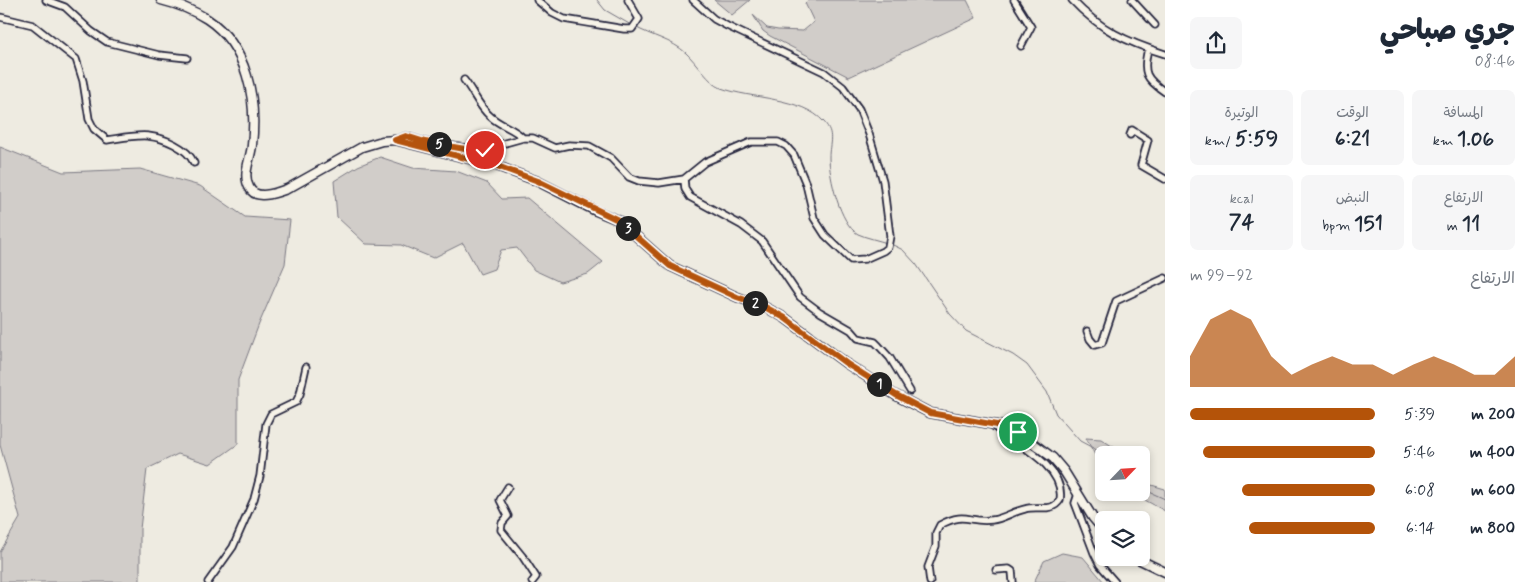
<!DOCTYPE html>
<html lang="ar">
<meta charset="utf-8">
<style>
:root{--surface:#fff;--page:#f6f6f7;--text:#1f2937;--muted:#747a83;--accent:#b45309}
body{margin:0;font-family:Mynerve,"Playpen Sans Arabic",sans-serif;background:var(--page);color:var(--text);direction:rtl;height:100vh;display:flex;flex-direction:column;font-size:19px;white-space:nowrap}
*{box-sizing:border-box;margin:0}
p{font-size:16px;color:var(--muted)}
.icon{flex:none;width:28px;height:28px;fill:none;stroke:currentColor;stroke-width:2;stroke-linecap:round;stroke-linejoin:round}
.map{position:relative;flex:1;overflow:hidden;direction:ltr}
.details{display:flex;flex-direction:column;background:var(--surface);width:375px}
.details>*{flex:none}
.needle{width:32px;rotate:65deg}
.tools{position:absolute;left:1095px;top:446px;display:grid;gap:10px}
.tools a{display:grid;place-items:center;width:55px;height:55px;border-radius:8px;background:var(--surface);box-shadow:0 2px 8px #0003;font-size:25px}
.pin{position:absolute;display:grid;place-items:center;width:42px;height:42px;color:#fff;margin:-21px;border:2px solid #fff;border-radius:50%;box-shadow:0 1px 5px #0007}
.km{position:absolute;width:25px;height:25px;margin:-12px;border-radius:50%;background:#222;color:#fff;font-size:14px;line-height:25px;text-align:center}
.round{display:grid;place-items:center;flex:none;width:52px;height:52px;border-radius:8px;background:var(--page)}
.summary{display:flex;align-items:center;justify-content:space-between;height:85px;padding:0 25px}
h1{font-size:28px;font-weight:800;line-height:38px}
.figures{display:grid;grid-template-columns:repeat(3,1fr);gap:8px;height:85px;padding:5px 25px}
.figures div{display:grid;align-content:center;border-radius:8px;background:var(--page);text-align:center}
.figures b{font-size:21px;font-weight:800}
.figures small{font-size:14px;font-weight:400}
.figures p{font-size:14px}
.chart{height:140px;padding:10px 25px}
.chart p{display:flex;justify-content:space-between}
.chart svg{width:100%;height:90px;margin-top:5px;fill:var(--accent);opacity:.7}
ul{padding:0 25px;list-style:none;font-size:16px}
li{display:grid;grid-template-columns:80px 60px 1fr;align-items:center;height:38px}
li i{height:12px;border-radius:6px;background:var(--accent)}
main{display:flex;flex:1;min-height:0}
.map>svg:first-child{display:block}
.green{fill:#d1cdc9;stroke:#7a7882}
.lines{fill:none;stroke-linecap:round;stroke-linejoin:round}
.stream{stroke:#716f7b;stroke-width:1}
.street-casing{stroke:#22223b;stroke-width:9}
.secondary-casing{stroke:#22223b;stroke-width:11}
.street{stroke:#f7f3e8;stroke-width:5.5}
.secondary{stroke:#f7f3e8;stroke-width:8}
.route-casing{stroke:#fff;stroke-width:10}
.route{stroke:#b45309;stroke-width:6}
</style>
<main>
<section class="details">
<div class="summary"><div><h1>جري صباحي</h1><p>08:46</p></div><a class="round"><svg class="icon" aria-label="share" viewBox="0 0 24 24"><path d="M12 15V3M7 8l5-5 5 5M5 13v7h14v-7"/></svg></a></div>
<div class="figures">
<div><p>المسافة</p><b>1.06<small> km</small></b></div>
<div><p>الوقت</p><b>6:21</b></div>
<div><p>الوتيرة</p><b>5:59<small> /km</small></b></div>
</div>
<div class="figures">
<div><p>الارتفاع</p><b>11<small> m</small></b></div>
<div><p>النبض</p><b>151<small> bpm</small></b></div>
<div><p>kcal</p><b>74</b></div>
</div>
<div class="chart"><p><span>الارتفاع</span>92–99 m</p>
<svg viewBox="0 0 160 44" preserveAspectRatio="none"><path d="M0 44V29L10 11L20 6L30 11L40 29L50 38L60 33L70 29L80 33L90 33L100 38L110 33L120 29L130 33L140 38L150 38L160 29V44z"/></svg>
</div>
<ul>
<li><b>200 m</b>5:39<i style="width:100%"></i></li>
<li><b>400 m</b>5:46<i style="width:93%"></i></li>
<li><b>600 m</b>6:08<i style="width:72%"></i></li>
<li><b>800 m</b>6:14<i style="width:68%"></i></li>
</ul>
</section>
<div class="map">
<svg width="1165" height="582" viewBox="0 0 1165 582">
<rect width="100%" height="100%" fill="#eeebe1"/>
<filter id="ink" filterUnits="userSpaceOnUse"><feTurbulence type="fractalNoise" baseFrequency=".02" numOctaves="2"/><feDisplacementMap in="SourceGraphic" scale="10" xChannelSelector="R" yChannelSelector="G"/><feConvolveMatrix kernelMatrix="1 2 1 2 8 2 1 2 1" color-interpolation-filters="sRGB"/></filter>
<g filter="url(#ink)">
<path class="green" d="M 714,0 L 750,0 L 732,15 Z
M 808,0 L 967,0 L 976,18 L 849,77 L 770,36 L 763,31 L 753,15 L 767,28 L 778,30 L 803,31 L 814,22 L 805,3 Z
M 0,147 L 63,172 L 140,169 L 200,186 L 245,217 L 290,220 L 285,264 L 259,324 L 238,380 L 238,444 L 210,464 L 178,454 L 147,469 L 140,529 L 140,582 L 0,582 L 0,552 L 20,518 L 0,445 Z
M 380,157 L 413,168 L 456,171 L 487,183 L 502,199 L 527,198 L 603,262 L 588,274 L 560,282 L 534,270 L 517,248 L 501,250 L 494,269 L 480,274 L 463,243 L 433,258 L 401,245 L 366,244 L 337,217 L 334,181 L 358,166 Z
M 1086,438 L 1101,439 L 1126,455 L 1104,455 L 1104,463 L 1096,457 Z
M 1141,469 L 1148,484 L 1165,489 L 1165,511 L 1143,499 L 1136,493 L 1141,492 Z
M 1062,553 L 1083,557 L 1104,582 L 1034,582 L 1044,561 Z"/>
<g class="lines">
<path class="stream" d="M 597,0 L 605,10 L 631,25
M 635,27 C 651,36 672,40 686,53 C 695,61 710,84 721,88 C 751,99 802,97 824,122 C 835,134 829,143 829,157 C 829,177 840,224 858,234 C 867,238 878,240 887,243
M 891,244 L 903,250 L 916,264 L 950,314 L 966,331 L 1013,355 L 1027,365 L 1047,392 L 1056,414 L 1080,441 L 1106,455
M 1141,483 L 1145,490 L 1165,499"/>
<defs>
<path id="street" d="M 46,0 L 65,7 L 91,31 L 107,42 L 159,55 L 187,58
M 537,0 L 552,13 L 564,19 L 624,29 L 632,29 L 639,19 L 628,0
M 1014,0 L 1031,27 L 1021,46
M 1072,0 C 1100,30 1127,42 1165,54
M 1132,0 L 1155,25
M 0,17 L 33,25 L 76,59 L 83,81 L 89,119 L 94,129 L 107,140 C 121,138 134,135 148,136 C 164,138 187,147 194,163
M 1148,49 C 1142,73 1146,79 1165,92
M 464,80 C 473,91 479,107 490,116 C 500,126 514,128 523,138
M 1130,135 L 1132,130 L 1148,140 L 1141,165 L 1165,179
M 396,140 L 406,136 L 425,142 L 480,150 L 523,138 L 533,138 L 555,148 L 569,145 L 589,146 L 611,158 L 629,177 L 639,181 L 659,183 L 684,179 L 705,162 L 751,142 L 778,142 L 786,146 L 794,155 L 806,184 L 814,218 L 825,235 L 851,260 L 865,259 L 883,251 L 888,247 L 890,236 L 883,181 L 869,134 L 859,109 L 843,87 L 824,72 L 727,26 L 714,19 L 693,0
M 684,179 L 685,189 L 690,197 L 741,225 L 762,241 L 800,297 L 820,312 L 851,330 L 858,338 L 875,342 L 879,346 L 890,358 L 910,391
M 1087,331 L 1090,339 L 1095,345 L 1102,343 L 1116,301 L 1165,278
M 508,487 L 500,500 L 508,516 L 502,523 L 501,530 L 523,557 L 536,577 L 532,582
M 1078,494 L 1075,503 L 1094,553 L 1100,565 L 1115,582
M 996,570 L 1009,569 L 1012,571 L 1013,582
M 208,582 L 233,547 L 254,499 L 260,476 L 266,424 L 271,414 L 296,402 L 300,394 L 306,367
M 930,582 L 928,567 L 936,546 L 936,533 L 940,525 C 966,511 968,523 992,520 C 1003,519 1014,511 1025,509 C 1037,505 1052,513 1060,500 C 1066,465 1012,442 992,425"/>
<path id="secondary" d="M 161,0 C 177,4 193,10 207,19 C 248,46 257,100 252,145 C 251,158 242,174 249,187 C 255,201 276,193 287,189 L 362,147 L 382,141 L 395,140 L 497,166 L 537,181 L 596,211 L 618,220 L 670,266 L 737,297 L 763,306 L 785,318 L 847,364 L 895,395 L 930,413 L 1002,426 L 1018,432 L 1053,458 L 1064,471 L 1093,518 L 1104,531
M 1136,558 L 1165,572"/>
</defs>
<use href="#street" class="street-casing"/>
<use href="#secondary" class="secondary-casing"/>
<use href="#street" class="street"/>
<use href="#secondary" class="secondary"/>
</g>
</g>
<g class="lines" filter="url(#ink)">
<defs>
<path id="route" d="M 485,150 L 465,149 L 425,142 L 406,136 L 395,140 L 497,166 L 538,181 L 618,220 L 670,266 L 737,297 L 763,306 L 785,318 L 847,364 L 896,395 L 930,413 L 1002,426 L 1018,432"/>
</defs>
<use href="#route" class="route-casing"/>
<use href="#route" class="route"/>
</g>
</svg>
<div class="tools">
<a><svg class="needle" viewBox="-14 -14 28 28"><path d="M0-13l5 13h-10z" fill="#e53935"/><path d="M0 13l5-13h-10z" fill="#747a83"/></svg></a>
<a><svg class="icon" aria-label="layers" viewBox="0 0 24 24"><path d="M12 4l9 5-9 5-9-5zM3 14l9 5 9-5"/></svg></a>
</div>
<div class="pin" style="left:1018px;top:432px;background:#1e9e55"><svg class="icon" aria-label="arrive" viewBox="0 0 24 24"><path d="M6 21V4h12l-3 4 3 4H6"/></svg></div>
<div class="pin" style="left:485px;top:150px;background:#d93025"><svg class="icon" aria-label="check" viewBox="0 0 24 24"><path d="M5 12l5 5 9-10"/></svg></div>
<b class="km" style="left:879px;top:384px">1</b>
<b class="km" style="left:755px;top:303px">2</b>
<b class="km" style="left:628px;top:228px">3</b>
<b class="km" style="left:439px;top:144px">5</b>
</div>
</main>
